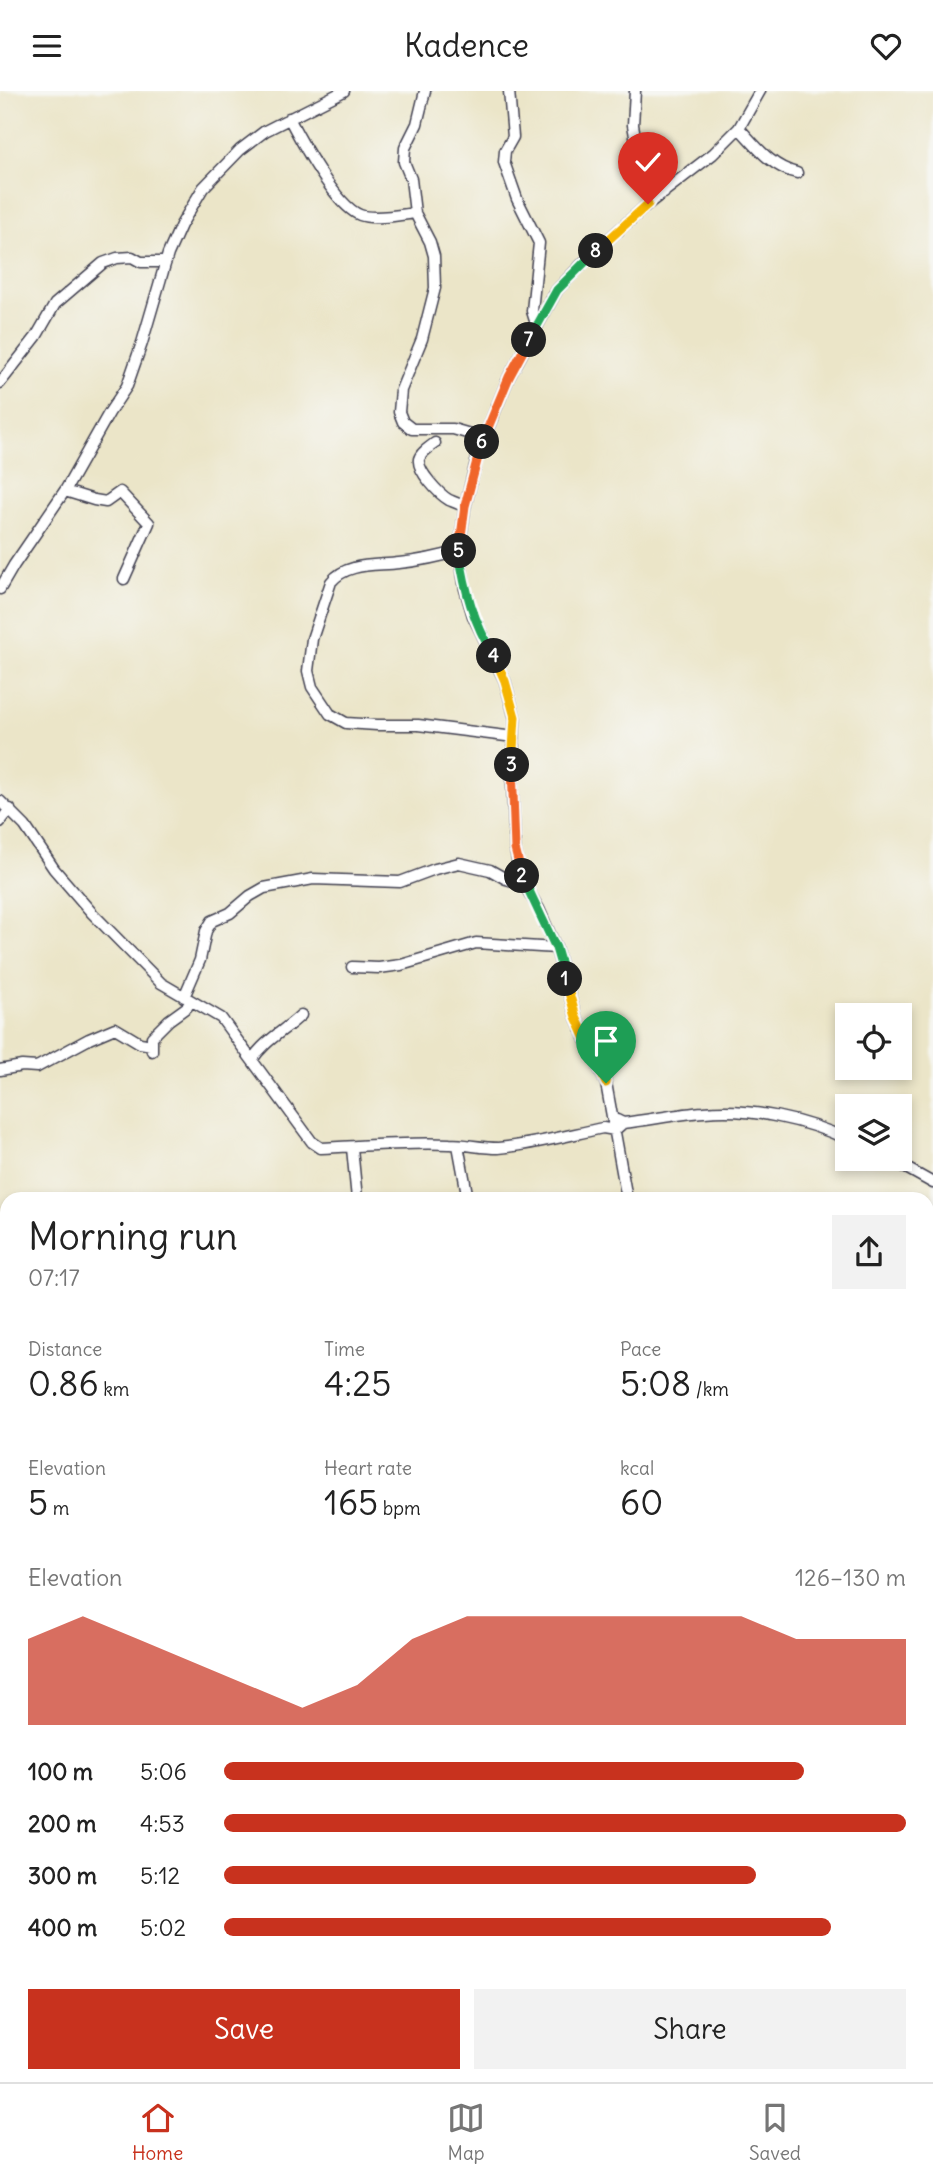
<!DOCTYPE html>
<meta charset="utf-8">
<style>
:root{--surface:#fff;--page:#f2f2f2;--text:#222;--muted:#767676;--line:#e0e0e0;--accent:#c8321e}
body{margin:0;font-family:Delius,sans-serif;background:var(--page);color:var(--text);height:100vh;display:flex;flex-direction:column;font-size:26px;white-space:nowrap}
*{box-sizing:border-box;margin:0}
p{font-size:23px;color:var(--muted)}
.icon{flex:none;width:38px;height:38px;fill:none;stroke:currentColor;stroke-width:2;stroke-linecap:round;stroke-linejoin:round}
.map{position:relative;flex:1;overflow:hidden}
.panel{position:absolute;left:0px;top:1101px;width:934px;height:891px;display:flex;flex-direction:column;background:var(--surface);border-radius:21px 21px 0 0;box-shadow:0 4px 10px #0003}
.panel>*{flex:none}
.tools{position:absolute;left:835px;top:912px;display:grid;gap:14px}
.tools a{display:grid;place-items:center;width:77px;height:77px;border-radius:0px;background:var(--surface);box-shadow:0 4px 10px #0003;font-size:35px}
.pin{position:absolute;display:grid;place-items:center;width:60px;height:60px;color:#fff;margin:-72px -30px;border-radius:50% 50% 50% 0;rotate:-45deg;box-shadow:0 0 7px #0007}
.pin .icon{rotate:45deg}
.km{position:absolute;width:35px;height:35px;margin:-18px;border-radius:50%;background:#222;color:#fff;font-size:19px;line-height:35px;text-align:center}
.round{display:grid;place-items:center;flex:none;width:74px;height:74px;border-radius:0px;background:var(--page)}
.summary{display:flex;align-items:center;justify-content:space-between;height:119px;padding:0 28px}
h1{font-size:38px;font-weight:600;line-height:52px}
.figures{display:grid;grid-template-columns:repeat(3,1fr);gap:10px;height:119px;padding:7px 28px}
.figures div{display:grid;align-content:center}
.figures b{font-size:35px;font-weight:600}
.figures small{font-size:19px;font-weight:400}
.figures p{font-size:19px}
.chart{height:196px;padding:14px 28px}
.chart p{display:flex;justify-content:space-between}
.chart svg{width:100%;height:126px;margin-top:7px;fill:var(--accent);opacity:.7}
.primary-button{display:flex;gap:14px;margin-top:auto;padding:14px 28px}
.primary-button a{flex:1;height:80px;border-radius:0px;background:var(--accent);color:#fff;font-size:28px;font-weight:600;line-height:80px;text-align:center}
.primary-button a+a{background:var(--page);color:var(--text)}
ul{padding:0 28px;list-style:none;font-size:23px}
li{display:grid;grid-template-columns:112px 84px 1fr;align-items:center;height:52px}
li i{height:18px;border-radius:9px;background:var(--accent)}
header{display:flex;justify-content:space-between;align-items:center;height:91px;padding:0 28px;background:var(--surface);font-size:32px;font-weight:600}
.dock{display:flex;justify-content:space-around;align-items:center;height:98px;border-top:2px solid var(--line);background:var(--surface);font-size:19px;color:var(--muted)}
.dock a{display:grid;justify-items:center;gap:4px}
.dock .current{color:var(--accent)}
.map>svg:first-child{display:block}
.lines{fill:none;stroke-linecap:round;stroke-linejoin:round}
.minor-casing{stroke:#403f50;stroke-width:13}
.major-casing{stroke:#403f50;stroke-width:17}
.minor{stroke:#fff;stroke-width:10}
.major{stroke:#eac669;stroke-width:14}
.split-1-casing{stroke:#fff;stroke-width:14}
.split-2-casing{stroke:#fff;stroke-width:14}
.split-3-casing{stroke:#fff;stroke-width:14}
.split-4-casing{stroke:#fff;stroke-width:14}
.split-5-casing{stroke:#fff;stroke-width:14}
.split-6-casing{stroke:#fff;stroke-width:14}
.split-7-casing{stroke:#fff;stroke-width:14}
.split-8-casing{stroke:#fff;stroke-width:14}
.split-9-casing{stroke:#fff;stroke-width:14}
.split-1{stroke:#f5b400;stroke-width:9}
.split-2{stroke:#22a559;stroke-width:9}
.split-3{stroke:#f0652b;stroke-width:9}
.split-4{stroke:#f5b400;stroke-width:9}
.split-5{stroke:#22a559;stroke-width:9}
.split-6{stroke:#f0652b;stroke-width:9}
.split-7{stroke:#f0652b;stroke-width:9}
.split-8{stroke:#22a559;stroke-width:9}
.split-9{stroke:#f5b400;stroke-width:9}
</style>
<header><svg class="icon" aria-label="menu" viewBox="0 0 24 24"><path d="M4 6h16M4 12h16M4 18h16"/></svg>Kadence<svg class="icon" aria-label="heart" viewBox="0 0 24 24"><path d="M12 20l-8-8c-3-5 5-10 8-4 3-6 11-1 8 4z"/></svg></header>
<div class="map">
<svg width="933" height="1991" viewBox="0 0 933 1991">
<rect width="100%" height="100%" fill="#f6f6f2"/>
<filter id="ink" filterUnits="userSpaceOnUse"><feTurbulence type="fractalNoise" baseFrequency=".0143" numOctaves="2"/><feDisplacementMap in="SourceGraphic" scale="14" xChannelSelector="R" yChannelSelector="G"/><feConvolveMatrix kernelMatrix="1 2 1 2 8 2 1 2 1" color-interpolation-filters="sRGB"/></filter>
<filter id="wash" filterUnits="userSpaceOnUse"><feTurbulence type="fractalNoise" baseFrequency=".00686" numOctaves="4" result="noise"/><feDisplacementMap in="SourceGraphic" scale="28" xChannelSelector="R" yChannelSelector="G"/><feGaussianBlur stdDeviation="1.57" result="paint"/><feColorMatrix in="noise" values="0 0 0 0 0 0 0 0 0 0 0 0 0 0 0 0 0 1.4 0 .05"/><feComposite in="paint" operator="in"/></filter>
<g filter="url(#wash)">
<rect width="100%" height="100%" fill="#ebe5c8"/>
</g>
<g filter="url(#ink)">
<g class="lines">
<defs>
<path id="minor" d="M 425,0 L 417,33 L 405,57 L 404,71 L 411,88 L 415,122 L 430,151 L 434,165 L 435,197 L 422,248 L 401,299 L 399,321 L 403,331 L 412,338 L 453,338 L 484,347
M 509,0 L 513,46 L 505,60 L 504,71 L 517,108 L 539,152 L 532,220 L 537,236
M 635,0 L 633,34 L 636,50 L 664,102
M 289,27 C 301,50 336,115 360,124 C 373,129 400,124 415,122
M 739,37 C 756,55 771,76 797,82
M 0,292 L 36,246 L 55,213 L 103,172 L 117,167 L 132,166 L 141,171 L 166,171
M 435,352 C 430,356 421,361 419,368 C 417,380 439,403 449,409 C 454,411 460,413 465,416
M 65,400 L 94,409 L 106,411 L 120,401 L 149,432 L 124,488
M 459,460 C 439,466 419,470 399,472 C 376,475 347,471 331,491 L 312,548 L 308,580 L 312,596 L 330,623 L 346,632 L 377,634 L 418,634 L 514,646
M 0,498 L 14,474 L 66,398 L 109,322 L 127,295 L 142,252 L 168,163 L 181,134 L 203,97 L 240,59 L 265,40 L 344,0
M 0,710 L 25,735 L 54,778 L 92,822 L 161,892 L 221,927 L 312,1051 L 321,1057 C 364,1055 407,1051 450,1053 C 466,1053 481,1057 498,1057 C 533,1054 569,1044 603,1037 L 615,1039 L 623,1032
M 0,731 L 10,718
M 352,876 L 379,877 L 401,874 L 476,852 L 556,857
M 184,906 L 200,869 L 206,840 L 212,830 L 230,822 L 250,805 L 264,797 L 313,788 L 400,791 L 435,778 L 459,772 L 490,779 L 506,788 L 524,793
M 152,960 L 152,946 L 169,929 L 187,916 L 191,910
M 252,969 C 264,950 284,940 301,924
M 0,979 L 22,975 L 37,976 L 89,948 L 115,937 L 140,952 L 152,954
M 617,1029 L 623,1032 C 650,1029 677,1023 704,1021 C 749,1016 806,1029 847,1048
M 458,1054 L 468,1108
M 352,1057 L 357,1108
M 890,1068 L 933,1092
M 627,1108 L 606,992 L 576,926 L 556,857 L 539,818 L 524,793 L 518,773 L 515,758 L 512,689 L 515,627 L 505,590 L 473,525 L 465,498 L 459,460 L 465,416 L 479,359 L 509,286 L 557,199 L 589,166 L 648,113 L 713,63 L 739,37 L 760,0
M 928,1529 L 933,1530
M 0,1617 L 7,1616
M 928,1810 L 933,1803
M 271,1984 L 271,1991
M 671,1984 L 672,1991
M 824,1984 L 824,1991
M 149,1991 L 150,1984
M 461,1991 L 464,1984"/>
<path id="major" d="M 0,1897 L 7,1897
M 928,1983 L 933,1986"/>
</defs>
<use href="#minor" class="minor-casing"/>
<use href="#major" class="major-casing"/>
<use href="#minor" class="minor"/>
<use href="#major" class="major"/>
</g>
</g>
<g class="lines" filter="url(#ink)">
<defs>
<path id="split-1" d="M 565,888 L 576,926 L 606,992"/>
<path id="split-2" d="M 522,785 L 556,857 L 565,888"/>
<path id="split-3" d="M 512,674 L 515,758 L 522,785"/>
<path id="split-4" d="M 494,565 L 505,590 L 515,626 L 512,674"/>
<path id="split-5" d="M 459,460 C 465,500 473,530 494,565"/>
<path id="split-6" d="M 459,460 L 465,415 L 482,351"/>
<path id="split-7" d="M 482,351 L 509,286 L 529,249"/>
<path id="split-8" d="M 529,249 L 557,199 L 596,160"/>
<path id="split-9" d="M 596,160 L 648,113"/>
</defs>
<use href="#split-1" class="split-1-casing"/>
<use href="#split-2" class="split-2-casing"/>
<use href="#split-3" class="split-3-casing"/>
<use href="#split-4" class="split-4-casing"/>
<use href="#split-5" class="split-5-casing"/>
<use href="#split-6" class="split-6-casing"/>
<use href="#split-7" class="split-7-casing"/>
<use href="#split-8" class="split-8-casing"/>
<use href="#split-9" class="split-9-casing"/>
<use href="#split-1" class="split-1"/>
<use href="#split-2" class="split-2"/>
<use href="#split-3" class="split-3"/>
<use href="#split-4" class="split-4"/>
<use href="#split-5" class="split-5"/>
<use href="#split-6" class="split-6"/>
<use href="#split-7" class="split-7"/>
<use href="#split-8" class="split-8"/>
<use href="#split-9" class="split-9"/>
</g>
</svg>
<div class="tools">
<a><svg class="icon" aria-label="locate" viewBox="0 0 24 24"><circle cx="12" cy="12" r="6"/><path d="M12 2v4M12 18v4M2 12h4M18 12h4"/></svg></a>
<a><svg class="icon" aria-label="layers" viewBox="0 0 24 24"><path d="M12 4l9 5-9 5-9-5zM3 14l9 5 9-5"/></svg></a>
</div>
<div class="pin" style="left:606px;top:992px;background:#1e9e55"><svg class="icon" aria-label="arrive" viewBox="0 0 24 24"><path d="M6 21V4h12l-3 4 3 4H6"/></svg></div>
<div class="pin" style="left:648px;top:113px;background:#d93025"><svg class="icon" aria-label="check" viewBox="0 0 24 24"><path d="M5 12l5 5 9-10"/></svg></div>
<b class="km" style="left:565px;top:888px">1</b>
<b class="km" style="left:522px;top:785px">2</b>
<b class="km" style="left:512px;top:674px">3</b>
<b class="km" style="left:494px;top:565px">4</b>
<b class="km" style="left:459px;top:460px">5</b>
<b class="km" style="left:482px;top:351px">6</b>
<b class="km" style="left:529px;top:249px">7</b>
<b class="km" style="left:596px;top:160px">8</b>
<section class="panel">
<div class="summary"><div><h1>Morning run</h1><p>07:17</p></div><a class="round"><svg class="icon" aria-label="share" viewBox="0 0 24 24"><path d="M12 15V3M7 8l5-5 5 5M5 13v7h14v-7"/></svg></a></div>
<div class="figures">
<div><p>Distance</p><b>0.86<small> km</small></b></div>
<div><p>Time</p><b>4:25</b></div>
<div><p>Pace</p><b>5:08<small> /km</small></b></div>
</div>
<div class="figures">
<div><p>Elevation</p><b>5<small> m</small></b></div>
<div><p>Heart rate</p><b>165<small> bpm</small></b></div>
<div><p>kcal</p><b>60</b></div>
</div>
<div class="chart"><p><span>Elevation</span>126–130 m</p>
<svg viewBox="0 0 160 44" preserveAspectRatio="none"><path d="M0 44V14L10 6L20 14L30 22L40 30L50 38L60 30L70 14L80 6L90 6L100 6L110 6L120 6L130 6L140 14L150 14L160 14V44z"/></svg>
</div>
<ul>
<li><b>100 m</b>5:06<i style="width:85%"></i></li>
<li><b>200 m</b>4:53<i style="width:100%"></i></li>
<li><b>300 m</b>5:12<i style="width:78%"></i></li>
<li><b>400 m</b>5:02<i style="width:89%"></i></li>
</ul>
<div class="primary-button"><a>Save</a><a>Share</a></div>
</section>
</div>
<nav class="dock">
<a class="current"><svg class="icon" aria-label="home" viewBox="0 0 24 24"><path d="M3 11l9-7 9 7M6 9v11h12V9"/></svg>Home</a>
<a><svg class="icon" aria-label="map" viewBox="0 0 24 24"><path d="M3 6l6-2 6 2 6-2v14l-6 2-6-2-6 2zM9 4v14M15 6v14"/></svg>Map</a>
<a><svg class="icon" aria-label="saved" viewBox="0 0 24 24"><path d="M7 4h10v16l-5-4-5 4z"/></svg>Saved</a>
</nav>
